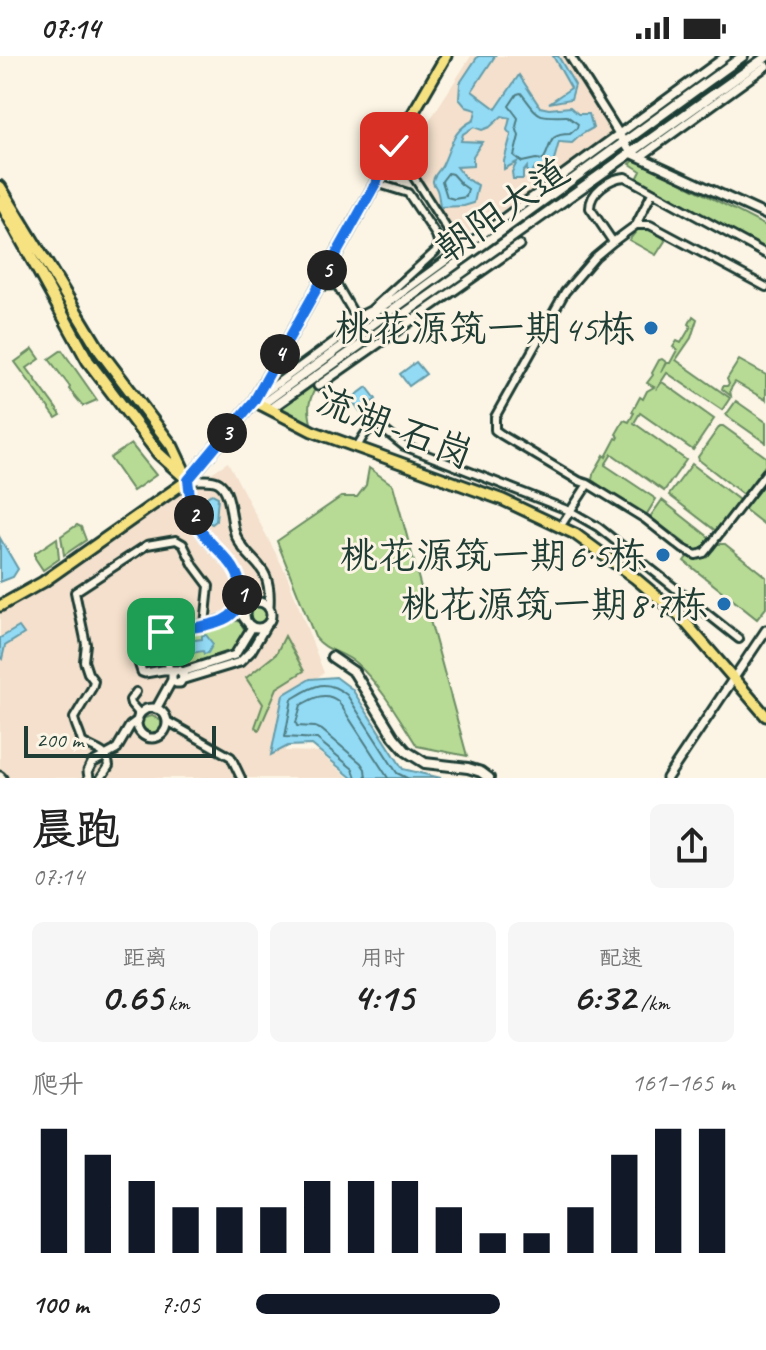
<!DOCTYPE html>
<html lang="zh">
<meta charset="utf-8">
<style>
:root{--surface:#fff;--page:#f6f6f6;--text:#222;--muted:#767676;--accent:#111827}
body{margin:0;font-family:Caveat,"LXGW WenKai TC",sans-serif;background:var(--page);color:var(--text);height:100vh;display:flex;flex-direction:column;font-size:30px;white-space:nowrap}
*{box-sizing:border-box;margin:0}
p{font-size:26px;color:var(--muted)}
.icon{flex:none;width:44px;height:44px;fill:none;stroke:currentColor;stroke-width:2;stroke-linecap:round;stroke-linejoin:round}
.map{position:relative;height:722px;overflow:hidden}
.sheet{display:flex;flex-direction:column;background:var(--surface);flex:1}
.sheet>*{flex:none}
.scale{position:absolute;left:24px;bottom:20px;width:192px;box-sizing:border-box;padding-left:8px;border:4px solid #1f3d34;border-top:0;font-size:22px;line-height:28px;white-space:nowrap;color:#1f3d34;-webkit-text-stroke:6px #fcf5e5;paint-order:stroke}
.pin{position:absolute;display:grid;place-items:center;width:68px;height:68px;color:#fff;margin:-34px;border-radius:16px;box-shadow:0 4px 12px #0006}
.km{position:absolute;width:40px;height:40px;margin:-20px;border-radius:50%;background:#222;color:#fff;font-size:22px;line-height:40px;text-align:center}
.round{display:grid;place-items:center;flex:none;width:84px;height:84px;border-radius:12px;background:var(--page)}
.summary{display:flex;align-items:center;justify-content:space-between;height:136px;padding:0 32px}
h1{font-size:44px;font-weight:700;line-height:60px}
.figures{display:grid;grid-template-columns:repeat(3,1fr);gap:12px;height:136px;padding:8px 32px}
.figures div{display:grid;align-content:center;border-radius:12px;background:var(--page);text-align:center}
.figures b{font-size:40px;font-weight:700}
.figures small{font-size:22px;font-weight:400}
.figures p{font-size:22px}
.chart{height:224px;padding:16px 32px}
.chart p{display:flex;justify-content:space-between}
.chart svg{width:100%;height:144px;margin-top:8px;stroke:var(--accent);stroke-width:6}
ul{padding:0 32px;list-style:none;font-size:26px}
li{display:grid;grid-template-columns:128px 96px 1fr;align-items:center;height:60px}
li i{height:20px;border-radius:10px;background:var(--accent)}
.status{display:flex;justify-content:space-between;align-items:center;height:56px;padding:0 40px;background:var(--surface);direction:ltr}
.status svg{height:22px;fill:currentColor}
.map>svg:first-child{display:block}
.built{fill:#f4e0cc}
.green{fill:#b7db95;stroke:#6b8c64;stroke-width:2}
.water{fill:#93daf5;stroke:#659ba8;stroke-width:2}
.lines{fill:none;stroke-linecap:round;stroke-linejoin:round}
.shore{stroke:#4d7c81;stroke-width:2}
.minor-casing{stroke:#1f3d34;stroke-width:12}
.tertiary-casing{stroke:#1f3d34;stroke-width:13}
.secondary-casing{stroke:#1f3d34;stroke-width:14}
.primary-casing{stroke:#1f3d34;stroke-width:15}
.motorway-casing{stroke:#1f3d34;stroke-width:16}
.minor{stroke:#fcf5e5;stroke-width:6}
.tertiary{stroke:#fcf5e5;stroke-width:7}
.secondary{stroke:#fcf5e5;stroke-width:8}
.primary{stroke:#f6e281;stroke-width:9}
.motorway{stroke:#f6e281;stroke-width:10}
.route-casing{stroke:#fff;stroke-width:16}
.route{stroke:#1a73e8;stroke-width:10}
.poi-dot{fill:#1f6fb2;stroke:#fcf5e5;stroke-width:3}
.labels{text-anchor:middle;dominant-baseline:central;stroke-width:6;stroke-linejoin:round;paint-order:stroke}
.street-label{font-size:38px;fill:#1f3d34;stroke:#fcf5e5}
.poi-label{font-size:38px;fill:#1f3d34;stroke:#fcf5e5;text-anchor:end}
</style>
<div class="status"><b>07:14</b><svg viewBox="0 0 49 12"><path d="M0 12V9h3v3zM5 12V6h3v6zM10 12V3h3v9zM15 12V0h3v12zM26 1h20v11H26zM47 4h2v5h-2z"/></svg></div>
<div class="map">
<svg width="766" height="722" viewBox="0 0 766 722">
<rect width="100%" height="100%" fill="#fcf5e5"/>
<filter id="ink" filterUnits="userSpaceOnUse"><feTurbulence type="fractalNoise" baseFrequency=".0125" numOctaves="2"/><feDisplacementMap in="SourceGraphic" scale="16" xChannelSelector="R" yChannelSelector="G"/><feConvolveMatrix kernelMatrix="1 2 1 2 8 2 1 2 1" color-interpolation-filters="sRGB"/></filter>
<g filter="url(#ink)">
<path class="built" d="M 471,0 L 564,0 L 615,78 L 460,183 L 406,101 Z
M 228,406 L 286,517 L 324,617 L 284,642 L 285,695 L 318,696 L 349,722 L 0,722 L 0,554 Z"/>
<path class="green" d="M 636,103 L 766,170 L 766,192 L 636,125 L 641,115 L 630,108 Z
M 639,172 L 653,175 L 664,182 L 665,185 L 656,199 L 629,184 Z
M 693,260 L 697,263 L 691,282 L 676,304 L 730,342 L 722,354 L 667,317 L 656,334 L 662,326 L 714,363 L 693,394 L 640,357 L 634,367 L 686,404 L 664,435 L 612,398 L 605,409 L 656,443 L 645,461 L 592,424 L 593,418 L 604,399 L 606,401 L 616,382 L 618,383 L 619,381 L 616,378 L 624,364 L 629,366 L 634,357 L 632,356 L 640,341 L 643,343 L 647,335 L 654,331 L 647,327 L 653,319 L 652,317 L 659,304 L 662,303 L 666,306 L 661,317 L 667,307 L 670,307 L 677,294 L 673,291 L 677,285 L 681,287 L 691,270 L 689,268 Z
M 33,293 L 40,303 L 27,312 L 61,359 L 56,362 L 15,306 Z
M 62,294 L 97,344 L 83,350 L 69,333 L 70,331 L 49,303 Z
M 739,304 L 766,319 L 766,344 L 735,326 L 730,334 L 731,340 L 722,333 L 723,330 L 727,330 L 729,328 L 727,323 Z
M 311,327 L 315,333 C 308,346 308,353 311,367 L 308,368 L 284,357 L 281,350 Z
M 736,345 L 766,366 L 766,387 L 726,359 Z
M 720,370 L 723,370 L 766,401 L 766,408 L 744,439 L 699,404 L 698,401 Z
M 131,388 L 156,419 L 133,435 L 110,402 Z
M 692,408 L 739,444 L 716,475 L 669,439 Z
M 369,412 L 393,429 L 467,700 L 417,690 C 399,662 382,631 357,608 C 343,595 326,596 315,581 L 277,485 L 341,441 L 357,441 L 366,429 Z
M 766,422 L 766,470 L 743,452 Z
M 662,444 L 710,482 L 698,497 L 650,461 Z
M 77,469 L 81,471 L 86,484 L 64,499 L 61,480 Z
M 57,482 L 59,503 L 43,514 L 35,502 L 35,497 Z
M 717,488 L 725,488 L 766,521 L 766,552 L 757,563 L 684,505 L 687,501 L 695,503 L 708,497 Z
M247 560a11 11 0 1 1 22 0a11 11 0 1 1-22 0Z
M 234,565 L 239,565 L 246,576 L 234,597 L 182,611 L 171,607 L 168,583 L 170,580 L 211,572 Z
M 285,580 L 304,615 L 277,632 L 259,674 L 255,671 L 263,648 L 246,622 L 276,598 Z
M 152,660 L 161,665 C 162,672 160,675 156,680 L 140,670 L 144,662 Z"/>
<path class="water" d="M 478,0 L 495,0 L 472,35 L 496,53 L 519,19 L 540,51 L 549,53 L 570,51 L 578,58 L 589,58 L 593,72 L 582,78 L 572,87 L 559,86 L 552,111 L 543,115 L 536,111 L 532,115 L 536,120 L 532,123 L 527,117 L 527,111 L 523,116 L 523,123 L 513,123 L 512,116 L 517,106 L 504,113 L 504,105 L 511,79 L 507,74 L 510,62 L 502,60 L 490,71 L 482,74 L 474,71 L 463,78 L 461,85 L 482,86 L 473,100 L 473,110 L 457,111 L 466,123 L 478,129 L 474,147 L 464,150 L 440,151 C 439,145 439,137 436,132 C 435,130 433,128 433,126 C 432,121 439,115 442,110 C 452,90 451,75 474,64 L 476,54 L 466,51 L 459,43 L 460,27 Z
M 553,0 L 558,0 L 575,29 L 571,43 L 549,47 L 571,32 Z
M 416,306 L 426,318 L 409,330 L 400,318 Z
M 367,331 L 376,343 L 360,355 L 351,343 Z
M 212,438 L 218,441 L 216,465 L 212,468 C 200,463 203,449 208,440 Z
M 0,482 L 18,513 L 13,521 L 0,526 Z
M 19,571 L 24,578 L 5,590 L 2,603 L 0,601 L 0,582 Z
M 202,579 L 206,579 L 213,588 L 208,597 L 204,598 L 203,595 L 172,600 L 170,587 L 202,583 Z
M 336,621 L 352,633 L 403,713 L 441,722 L 352,722 L 312,689 L 288,690 L 271,699 L 283,639 L 310,623 Z"/>
<g class="lines">
<path class="shore" d="M 521,37 C 540,61 535,61 567,60 L 578,68 L 577,72 L 570,78 C 546,78 553,89 543,104 L 536,103 L 522,106 L 514,100 L 519,80 L 516,71 L 518,62 L 509,50 L 517,38 Z
M 448,117 L 452,118 L 461,128 L 468,133 L 466,141 L 454,143 L 447,141 L 442,125 Z
M 356,722 L 353,713 L 317,683 L 285,681 L 292,643 C 313,630 325,621 347,639 L 397,717 L 407,722
M 366,722 L 365,713 L 361,707 L 322,674 L 315,671 L 297,670 L 296,667 L 301,649 C 313,642 325,635 338,645 L 388,722"/>
<defs>
<path id="minor" d="M 394,90 L 461,195
M 636,169 L 650,169 L 766,231
M 613,186 L 636,169 L 652,137
M 766,198 L 625,121 C 609,122 590,136 590,152 L 613,186 L 595,201 L 565,236 L 495,361 L 495,374 L 502,379 L 579,425 L 588,428 L 645,463 L 683,493 L 696,499 L 704,497 L 709,491 L 766,417
M 318,230 L 337,229 L 354,258 L 361,259 L 371,254 L 436,195 L 439,188 L 436,179 L 408,137 L 376,127
M 357,391 C 363,381 367,370 380,371 L 404,390 L 570,455 L 598,471 L 739,583
M 560,471 L 588,428
M 164,576 L 169,614
M 136,636 L 130,644 L 131,648 L 138,656 L 138,664
M 167,665 L 231,701 L 241,722
M 101,722 L 109,710 C 107,693 94,694 82,686 C 80,677 75,669 74,662 L 92,632 L 94,625 L 88,617 L 84,605 L 86,588 L 75,536 L 147,489 L 176,484 L 183,488 L 194,510 L 209,530 L 205,569"/>
<path id="tertiary" d="M 570,0 L 631,97 L 766,159
M 640,101 L 766,10
M 318,330 L 519,189
M 256,343 L 726,0
M 188,424 C 197,425 212,422 219,427 C 232,435 230,466 236,480 C 251,512 272,505 269,551
M245 559a13 13 0 1 1 26 0a13 13 0 1 1-26 0Z
M 243,548 L 240,557 L 246,565
M 175,615 L 172,618 L 172,624 L 176,627 L 180,627 L 184,620 L 179,614 L 163,614 L 145,617 L 142,616 L 136,598 L 137,586 C 161,562 263,585 238,520 C 231,503 213,493 203,478 C 192,462 191,443 188,424
M 182,616 L 235,599 L 252,571
M 184,623 L 240,606 L 251,595 L 265,571
M137 667a15 15 0 1 1 30 0a15 15 0 1 1-30 0Z
M 156,653 L 172,624
M 0,720 L 2,722
M 89,722 L 88,715 L 92,707 L 116,694 L 130,670 L 138,664
M 667,722 L 766,574"/>
<path id="secondary" d="M 261,349 L 743,0
M 270,353 L 766,1
M 332,601 L 354,616 L 394,681 L 406,695 L 425,707 L 468,712 L 481,716 L 489,722"/>
<path id="primary" d="M 254,345 L 376,127 L 394,90 L 446,0
M 0,550 L 43,526 L 188,424 L 254,345 L 312,375 L 503,444 L 575,478 L 635,522 L 679,559 L 766,660"/>
<path id="motorway" d="M 0,131 L 100,295 L 172,390 L 188,424 L 158,397 L 88,305 L 0,145"/>
</defs>
<use href="#minor" class="minor-casing"/>
<use href="#tertiary" class="tertiary-casing"/>
<use href="#secondary" class="secondary-casing"/>
<use href="#primary" class="primary-casing"/>
<use href="#motorway" class="motorway-casing"/>
<use href="#minor" class="minor"/>
<use href="#tertiary" class="tertiary"/>
<use href="#secondary" class="secondary"/>
<use href="#primary" class="primary"/>
<use href="#motorway" class="motorway"/>
</g>
</g>
<g class="lines" filter="url(#ink)">
<defs>
<path id="route" d="M 161,576 C 181,573 204,572 223,564 C 245,554 245,529 233,511 C 222,495 205,485 197,467 C 191,455 190,438 188,424 L 254,345 L 376,127 L 394,90"/>
</defs>
<use href="#route" class="route-casing"/>
<use href="#route" class="route"/>
</g>
<g class="poi-dot">
<circle cx="651" cy="272" r="8"/>
<circle cx="663" cy="499" r="8"/>
<circle cx="724" cy="548" r="8"/>
</g>
<g class="labels">
<g class="street-label">
<text transform="translate(502 154) rotate(-35)">朝阳大道</text>
<text transform="translate(395 371) rotate(21)">流湖-石岗</text>
</g>
<g class="poi-label">
<text x="635" y="272">桃花源筑一期45栋</text>
<text x="647" y="499">桃花源筑一期6·5栋</text>
<text x="708" y="548">桃花源筑一期8·7栋</text>
</g>
</g>
</svg>
<div class="scale">200 m</div>
<div class="pin" style="left:161px;top:576px;background:#1e9e55"><svg class="icon" aria-label="arrive" viewBox="0 0 24 24"><path d="M6 21V4h12l-3 4 3 4H6"/></svg></div>
<div class="pin" style="left:394px;top:90px;background:#d93025"><svg class="icon" aria-label="check" viewBox="0 0 24 24"><path d="M5 12l5 5 9-10"/></svg></div>
<b class="km" style="left:242px;top:539px">1</b>
<b class="km" style="left:194px;top:459px">2</b>
<b class="km" style="left:227px;top:377px">3</b>
<b class="km" style="left:280px;top:298px">4</b>
<b class="km" style="left:327px;top:214px">5</b>
</div>
<section class="sheet">
<div class="summary"><div><h1>晨跑</h1><p>07:14</p></div><a class="round"><svg class="icon" aria-label="share" viewBox="0 0 24 24"><path d="M12 15V3M7 8l5-5 5 5M5 13v7h14v-7"/></svg></a></div>
<div class="figures">
<div><p>距离</p><b>0.65<small> km</small></b></div>
<div><p>用时</p><b>4:15</b></div>
<div><p>配速</p><b>6:32<small> /km</small></b></div>
</div>
<div class="chart"><p><span>爬升</span>161–165 m</p>
<svg viewBox="0 0 160 44" preserveAspectRatio="none"><path d="M5 44V6M15 44V14M25 44V22M35 44V30M45 44V30M55 44V30M65 44V22M75 44V22M85 44V22M95 44V30M105 44V38M115 44V38M125 44V30M135 44V14M145 44V6M155 44V6"/></svg>
</div>
<ul>
<li><b>100 m</b>7:05<i style="width:51%"></i></li>
</ul>
</section>
